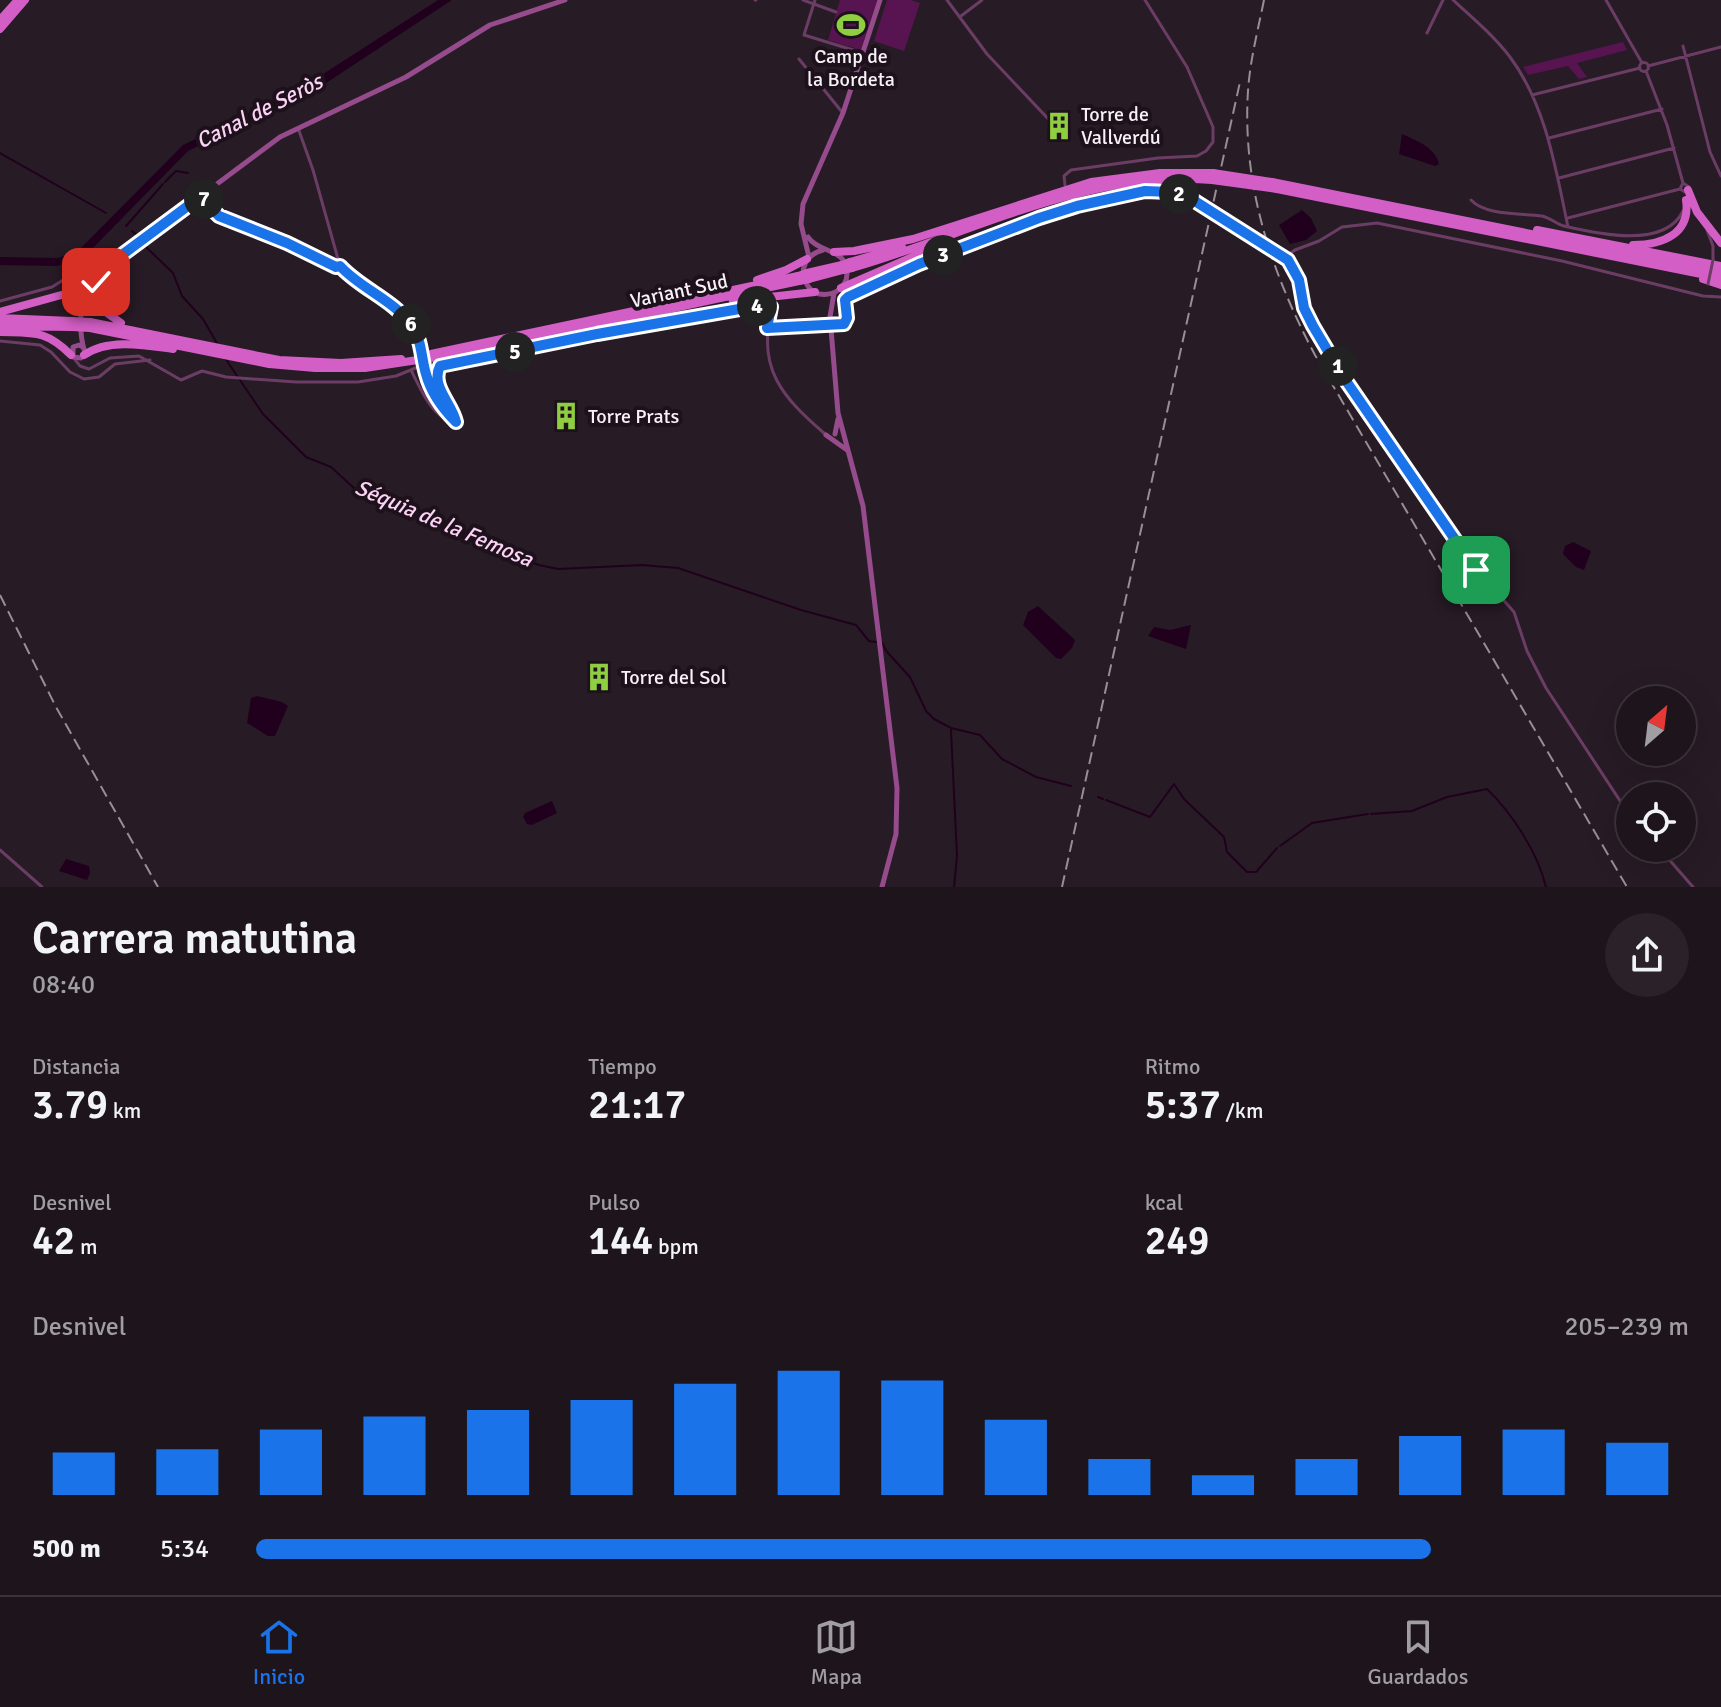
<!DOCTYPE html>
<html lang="es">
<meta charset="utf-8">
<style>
:root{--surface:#1d141c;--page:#2a2129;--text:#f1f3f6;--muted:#a09ea3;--line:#3b333b;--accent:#1a73e8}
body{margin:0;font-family:Signika,sans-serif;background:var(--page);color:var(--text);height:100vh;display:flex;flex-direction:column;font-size:30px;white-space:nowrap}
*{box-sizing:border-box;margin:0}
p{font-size:26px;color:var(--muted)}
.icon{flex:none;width:44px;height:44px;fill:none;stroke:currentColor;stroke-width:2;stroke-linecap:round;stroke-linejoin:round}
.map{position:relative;height:887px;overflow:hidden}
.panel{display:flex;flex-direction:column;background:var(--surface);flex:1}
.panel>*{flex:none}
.needle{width:52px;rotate:28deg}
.tools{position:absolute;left:1616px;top:686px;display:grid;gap:16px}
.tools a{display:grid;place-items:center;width:80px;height:80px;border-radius:50%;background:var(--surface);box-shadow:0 8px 32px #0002,0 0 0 2px var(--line);font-size:40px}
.pin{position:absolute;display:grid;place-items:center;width:68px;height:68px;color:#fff;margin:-34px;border-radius:16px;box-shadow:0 4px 12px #0006}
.km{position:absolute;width:40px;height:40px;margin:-20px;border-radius:50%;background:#222;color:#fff;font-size:22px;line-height:40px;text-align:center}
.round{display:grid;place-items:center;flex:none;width:84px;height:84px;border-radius:42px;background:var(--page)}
.overview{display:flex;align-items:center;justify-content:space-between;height:136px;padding:0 32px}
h1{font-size:44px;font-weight:600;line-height:60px}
.figures{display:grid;grid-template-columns:repeat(3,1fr);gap:12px;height:136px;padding:8px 32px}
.figures div{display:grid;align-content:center}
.figures b{font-size:40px;font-weight:600}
.figures small{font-size:22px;font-weight:400}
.figures p{font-size:22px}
.chart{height:224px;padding:16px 32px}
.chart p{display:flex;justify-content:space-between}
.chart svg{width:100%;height:144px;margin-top:8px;stroke:var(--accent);stroke-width:6}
ul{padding:0 32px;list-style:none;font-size:26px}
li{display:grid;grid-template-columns:128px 96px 1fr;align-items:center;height:60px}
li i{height:20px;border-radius:10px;background:var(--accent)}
.dock{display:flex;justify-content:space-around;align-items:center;height:112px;border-top:2px solid var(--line);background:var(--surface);font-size:22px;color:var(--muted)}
.dock a{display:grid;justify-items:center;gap:4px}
.dock .current{color:var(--accent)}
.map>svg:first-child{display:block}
.green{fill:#571451}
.water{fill:#21001e}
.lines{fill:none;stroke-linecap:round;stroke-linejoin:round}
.stream{stroke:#21001e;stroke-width:2}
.street{stroke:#6b3d65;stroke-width:3}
.secondary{stroke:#954b8c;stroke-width:5}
.highway{stroke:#d35ec5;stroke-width:8}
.rail{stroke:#988e96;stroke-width:2;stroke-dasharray:12 6;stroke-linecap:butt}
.street-bridge{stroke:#6b3d65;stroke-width:3}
.highway-bridge{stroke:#d35ec5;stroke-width:8}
.route-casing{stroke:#fff;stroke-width:16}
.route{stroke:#1a73e8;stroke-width:10}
.labels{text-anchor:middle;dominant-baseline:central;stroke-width:8;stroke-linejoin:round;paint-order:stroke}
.poi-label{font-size:20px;fill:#f9f1f8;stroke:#1d121b;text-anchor:start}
.street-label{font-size:20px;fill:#f9f1f8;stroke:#1d121b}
.water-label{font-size:22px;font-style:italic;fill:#fcd2f5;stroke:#1d121b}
</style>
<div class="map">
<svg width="1721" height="887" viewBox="0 0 1721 887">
<rect width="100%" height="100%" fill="#271b25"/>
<path class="green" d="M 840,0 L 877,0 L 861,50 L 828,40 Z
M 887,0 L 911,0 L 920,3 L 904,51 L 874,41 Z
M 1623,42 L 1627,50 L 1577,63 L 1587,77 L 1579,79 L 1568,66 L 1528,75 L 1523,67 Z"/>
<path class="water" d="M 438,0 L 452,0 L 314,91 L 188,151 L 83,258 L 57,266 L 0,265 L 0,257 L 58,258 L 78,251 L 183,145 L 306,85 Z
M 1402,134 C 1416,140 1436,148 1439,164 L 1435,166 L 1399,154 Z
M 1302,210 L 1311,218 L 1317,231 L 1306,240 L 1290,244 L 1279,225 Z
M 1573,542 L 1591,551 L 1584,570 L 1576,567 L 1563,554 L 1565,546 Z
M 1038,606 L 1075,640 L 1072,648 L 1061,659 L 1056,658 L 1023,625 L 1028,612 Z
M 1191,625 L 1186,649 L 1148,636 L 1154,627 L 1170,630 Z
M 257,696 L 282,702 L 288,706 L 275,736 L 268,736 L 247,723 L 251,698 Z
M 552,801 L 557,813 L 532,825 L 527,824 L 523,817 L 525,813 Z
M 66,859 L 89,866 L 90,873 L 87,880 L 59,871 Z"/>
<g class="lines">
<path class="stream" d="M 0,153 L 106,213
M 165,182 L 176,171 L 188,173
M 126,226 L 163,184
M 132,231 L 138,236
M 144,245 L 173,273 L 182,296 L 203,319 L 218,345
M 225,358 L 263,414 L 306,457 L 331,467 L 355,489 L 391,501 L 499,550 L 539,565 L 558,569 L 642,565 L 678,568 L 801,610 L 856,625 L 869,641 L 882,643 L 887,652 L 910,677 L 926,711 L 934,719 L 951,728 L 980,735 L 1002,759 L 1036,777 L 1071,786
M 951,730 L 957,856 L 954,887
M 1098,797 L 1103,799
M 1106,800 L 1150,817 L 1174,784 L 1184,799 L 1224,837 L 1227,852 L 1247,872 L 1256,872 L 1277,848
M 1371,814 L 1412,811 L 1447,797 L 1487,789 C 1512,813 1538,853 1546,887
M 1280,846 L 1312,823 L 1368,814"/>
<path class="street" d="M 755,0 L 756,0
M 803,0 L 836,12
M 815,0 L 804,35 L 863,53
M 947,0 L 987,54 L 1054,125
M 1453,0 C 1473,18 1494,36 1510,57 C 1546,105 1556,170 1568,227
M 1606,0 L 1642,63
M 961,16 L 982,0
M 1427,33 L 1443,0
M 1683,46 L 1710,152 L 1721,176
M 799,59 L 842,112
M1639.5 67a4.5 4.5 0 1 1 9 0a4.5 4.5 0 1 1-9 0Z
M 1648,66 L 1721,47
M 1646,71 L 1667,125 L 1683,183 L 1680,189 L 1685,192 L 1689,187 L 1683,183
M 1532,95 L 1640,68
M 298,128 L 313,170 L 340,266 L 409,322 L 421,346
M 1549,138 L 1662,109
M 1559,178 L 1674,148
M 1065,185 L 1064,176 L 1071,170 L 1158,158 L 1197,156 L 1206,151 L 1213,142 L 1213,127 L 1187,67 L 1145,0
M 200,197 L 219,216 L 287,243 L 336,267 L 340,266
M 1071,198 L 1083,205 C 1131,194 1162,180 1208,208
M 1471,200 C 1486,216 1521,213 1542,216 C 1551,218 1556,224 1564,226 C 1598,234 1665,249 1683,211
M 1217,213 L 1256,238
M 1568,218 L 1680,189
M 1707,230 L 1713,246 L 1713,260
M 1281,254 L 1295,272 L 1307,316 L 1342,375 L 1469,561 L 1514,612 L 1527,651 L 1546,688 L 1630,816
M 1285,257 L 1295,250 L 1319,241 L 1342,227 L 1377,223 L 1562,261 L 1703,296 L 1721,297
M 0,301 L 52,287 L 76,272 L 89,277
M 844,324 L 847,318 L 845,300 L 848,297 C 923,260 1001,229 1081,205
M 767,328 L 815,326
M 0,341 L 40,345 L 51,352 L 70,372 L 84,379 L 99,377 L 115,364 L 150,360
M 73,357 L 80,366 L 89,369 L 110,358 L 139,356 L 181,380 L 202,371 L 226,377 L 296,382 L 358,382 L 396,376 L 418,367 L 471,361 L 597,334 L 767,305 L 772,310 C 756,368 783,398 825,434
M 411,370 C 421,390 431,415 453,423 L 456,422 C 452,403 431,388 440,367
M 425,370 L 436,398 L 455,421
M 1659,848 L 1693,887
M 0,850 L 42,887"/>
<path class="secondary" d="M 808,237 C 818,253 849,249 847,274 C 847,281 843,287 837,291 C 831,295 826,295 819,294
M 809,257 L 801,224 L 803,204 L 843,113 L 880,0
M 92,285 L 87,282 L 89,277 L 107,266 L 280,137 L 406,77 L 490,25 L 565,0
M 812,291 C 797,275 802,256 823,250
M 834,293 L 830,317 L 838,413 L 863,506 L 897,788 L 896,834 L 882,887
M 83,347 L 79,345 L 73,347 L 73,357 L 81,358 L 85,353 C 78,330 80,305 87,282
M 835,434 L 838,419
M 826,435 L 847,450"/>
<path class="highway" d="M 0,20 L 17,1
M 0,29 L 25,0
M 1272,182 L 1721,272
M 1277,189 L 1721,278
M 1688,190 L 1697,212 L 1721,243
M 1537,230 L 1721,266
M 1633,245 C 1662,245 1691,234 1686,200
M 834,252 L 854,251 L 913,239 L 1091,182 L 1160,173 L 1213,173
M 850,262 L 902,247
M 852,268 C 971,234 1085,170 1212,180
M 807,273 L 842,265
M 809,279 L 843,270
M 1703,279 L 1721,285
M 757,280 L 786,270 L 807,259
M 96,282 L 103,310 L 121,323
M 841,288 L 931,249
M 733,301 L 815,292
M 0,312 L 65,294 L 87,279
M 0,318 L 72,321
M 90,322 L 279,360 L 341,363 L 401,359
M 0,326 L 72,327
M 90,328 L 269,364 L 315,368 L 365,368 L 470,352 L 799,281
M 0,332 C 34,333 46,330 71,355
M 431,354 L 798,276
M 84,355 C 108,338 145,345 173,349"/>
<path class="rail" d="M 1264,0 C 1258,30 1250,60 1248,91 C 1242,185 1271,272 1315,355 L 1627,887
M 0,595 L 56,707 L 158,887
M 1062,887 L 1240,82"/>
<path class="street-bridge" d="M 1208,208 L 1217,213
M 1256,238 L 1281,254
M 1708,284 L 1713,260
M 816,326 L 844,324
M 421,346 L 425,370"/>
<path class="highway-bridge" d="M 1213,173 L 1272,182
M 1212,180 L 1277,189
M 842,265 L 850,262
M 843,270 L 852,268
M 798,276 L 807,273
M 799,281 L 809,279
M 72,321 L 90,322
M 72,327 L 90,328"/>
</g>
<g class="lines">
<defs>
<path id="route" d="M 96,282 L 107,266 L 200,197 L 219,216 L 287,243 L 336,267 L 340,266 C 361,289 394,300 412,326 C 422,340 421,358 426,374 C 431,393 442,408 456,422 C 452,403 430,386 440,366 L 597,334 L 762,305 L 771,307 L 767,328 L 844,324 L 847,318 L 845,300 L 848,297 L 919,264 L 1039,218 L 1077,206 L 1145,191 L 1170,192 L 1190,198 L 1288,260 L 1299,280 L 1304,308 L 1313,326 L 1342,375 L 1476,570"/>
</defs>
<use href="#route" class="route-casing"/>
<use href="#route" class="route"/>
</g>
<defs>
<symbol id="stadium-bare" viewBox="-9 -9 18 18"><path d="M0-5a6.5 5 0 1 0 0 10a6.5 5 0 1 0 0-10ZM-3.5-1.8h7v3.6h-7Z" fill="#8fcd41" stroke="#1d121b" stroke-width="2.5" paint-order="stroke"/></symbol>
<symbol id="building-bare" viewBox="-9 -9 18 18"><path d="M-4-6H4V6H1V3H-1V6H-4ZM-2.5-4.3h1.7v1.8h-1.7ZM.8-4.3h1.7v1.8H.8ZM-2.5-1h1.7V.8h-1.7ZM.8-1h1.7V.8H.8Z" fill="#8fcd41" stroke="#1d121b" stroke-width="2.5" paint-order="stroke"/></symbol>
</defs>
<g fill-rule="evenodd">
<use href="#stadium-bare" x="831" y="5" width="40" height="40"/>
<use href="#building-bare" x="1039" y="106" width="40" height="40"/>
<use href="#building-bare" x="546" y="396" width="40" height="40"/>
<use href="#building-bare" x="579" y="657" width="40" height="40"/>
</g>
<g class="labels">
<g class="poi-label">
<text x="851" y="56" text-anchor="middle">Camp de<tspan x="851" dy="23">la Bordeta</tspan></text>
<text x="1081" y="114">Torre de<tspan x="1081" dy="23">Vallverdú</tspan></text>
<text x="588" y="416">Torre Prats</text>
<text x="621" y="677">Torre del Sol</text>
</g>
<g class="street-label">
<text transform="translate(679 291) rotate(-12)">Variant Sud</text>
</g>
<g class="water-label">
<text transform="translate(259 111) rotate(-27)">Canal de Seròs</text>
<text transform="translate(444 523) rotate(23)">Séquia de la Femosa</text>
</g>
</g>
</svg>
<div class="tools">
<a><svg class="needle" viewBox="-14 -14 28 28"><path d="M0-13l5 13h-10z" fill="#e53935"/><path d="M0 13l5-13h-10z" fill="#a09ea3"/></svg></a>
<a><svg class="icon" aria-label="locate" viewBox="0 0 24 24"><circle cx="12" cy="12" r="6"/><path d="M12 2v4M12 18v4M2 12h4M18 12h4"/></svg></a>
</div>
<div class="pin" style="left:1476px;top:570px;background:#1e9e55"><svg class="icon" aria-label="arrive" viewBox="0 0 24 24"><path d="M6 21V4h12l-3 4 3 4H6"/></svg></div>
<div class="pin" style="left:96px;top:282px;background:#d93025"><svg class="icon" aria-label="check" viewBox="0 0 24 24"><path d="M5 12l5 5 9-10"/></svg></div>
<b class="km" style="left:1338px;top:366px">1</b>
<b class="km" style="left:1179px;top:194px">2</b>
<b class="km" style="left:943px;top:255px">3</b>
<b class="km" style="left:757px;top:306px">4</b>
<b class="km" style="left:515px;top:352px">5</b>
<b class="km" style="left:411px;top:324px">6</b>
<b class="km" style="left:204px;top:199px">7</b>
</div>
<section class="panel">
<div class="overview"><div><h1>Carrera matutina</h1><p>08:40</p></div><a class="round"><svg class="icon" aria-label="share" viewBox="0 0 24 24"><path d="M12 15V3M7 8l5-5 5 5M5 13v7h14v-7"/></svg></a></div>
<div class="figures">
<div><p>Distancia</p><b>3.79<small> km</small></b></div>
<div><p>Tiempo</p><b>21:17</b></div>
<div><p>Ritmo</p><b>5:37<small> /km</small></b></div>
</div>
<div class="figures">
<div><p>Desnivel</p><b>42<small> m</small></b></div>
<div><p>Pulso</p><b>144<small> bpm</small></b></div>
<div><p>kcal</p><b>249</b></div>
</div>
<div class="chart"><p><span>Desnivel</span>205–239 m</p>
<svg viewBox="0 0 160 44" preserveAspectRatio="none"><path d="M5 44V31M15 44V30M25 44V24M35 44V20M45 44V18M55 44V15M65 44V10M75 44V6M85 44V9M95 44V21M105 44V33M115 44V38M125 44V33M135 44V26M145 44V24M155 44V28"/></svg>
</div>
<ul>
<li><b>500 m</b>5:34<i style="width:82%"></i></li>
</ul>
</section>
<nav class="dock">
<a class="current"><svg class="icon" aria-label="home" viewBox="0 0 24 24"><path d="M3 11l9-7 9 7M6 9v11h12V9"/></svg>Inicio</a>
<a><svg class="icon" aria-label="map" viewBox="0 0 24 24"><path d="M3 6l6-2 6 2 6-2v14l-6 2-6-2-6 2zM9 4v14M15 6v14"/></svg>Mapa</a>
<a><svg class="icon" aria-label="saved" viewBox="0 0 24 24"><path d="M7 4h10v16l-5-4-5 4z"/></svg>Guardados</a>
</nav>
